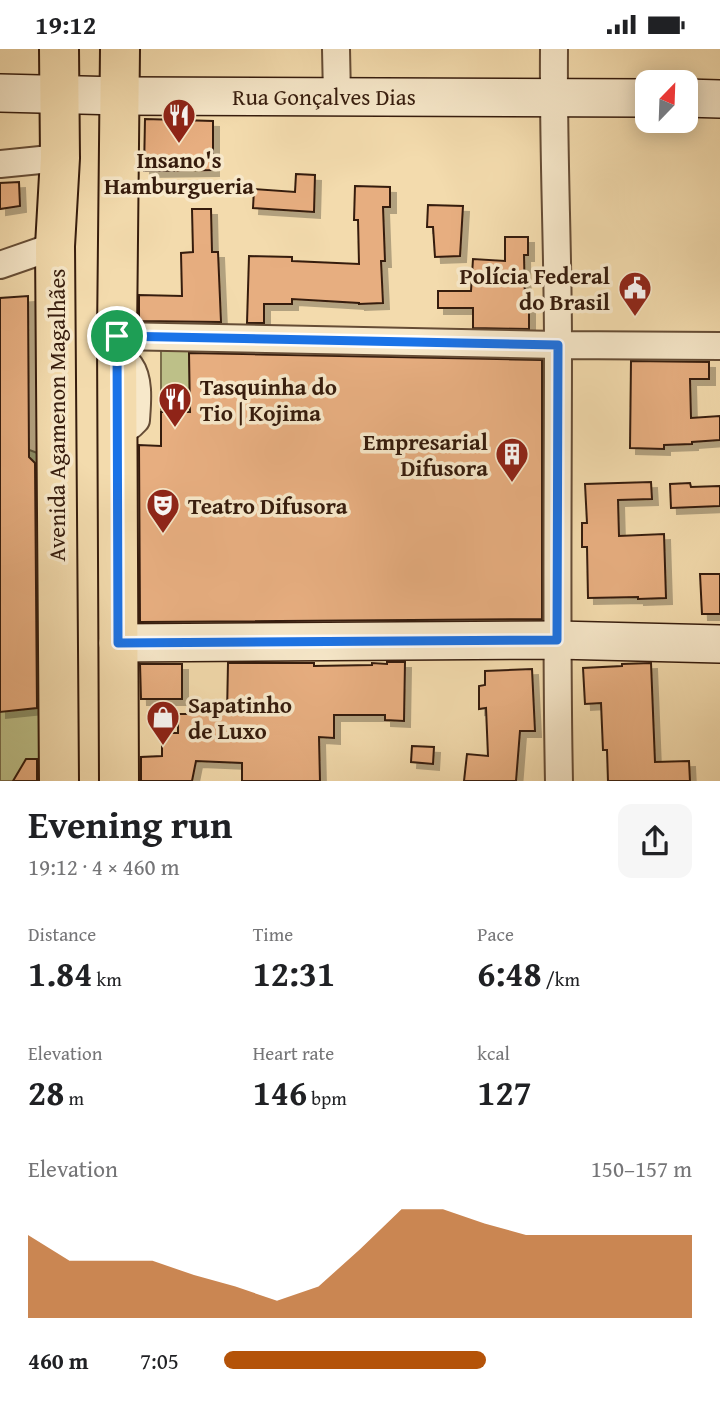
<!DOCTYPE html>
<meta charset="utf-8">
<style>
:root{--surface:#fff;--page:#f6f6f6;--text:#202124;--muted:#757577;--accent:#b45309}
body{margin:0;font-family:"Gentium Book Plus",serif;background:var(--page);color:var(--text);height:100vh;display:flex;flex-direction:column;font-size:26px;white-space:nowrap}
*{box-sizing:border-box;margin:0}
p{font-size:23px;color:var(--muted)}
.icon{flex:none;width:38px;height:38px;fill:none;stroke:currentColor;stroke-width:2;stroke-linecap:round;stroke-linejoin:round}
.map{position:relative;height:732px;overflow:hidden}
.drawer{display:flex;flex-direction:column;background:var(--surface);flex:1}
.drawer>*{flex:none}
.needle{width:46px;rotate:23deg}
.controls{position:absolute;left:635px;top:21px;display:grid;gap:14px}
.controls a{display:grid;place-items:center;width:63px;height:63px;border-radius:14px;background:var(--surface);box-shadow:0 4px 18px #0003;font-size:35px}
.pin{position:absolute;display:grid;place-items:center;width:60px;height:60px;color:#fff;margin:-30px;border:4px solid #fff;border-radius:50%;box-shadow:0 2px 7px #0007}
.round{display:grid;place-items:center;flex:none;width:74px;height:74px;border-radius:14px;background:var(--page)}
.summary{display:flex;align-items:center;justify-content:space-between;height:119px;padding:0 28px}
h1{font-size:38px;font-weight:800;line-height:52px}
.stats{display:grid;grid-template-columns:repeat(3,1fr);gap:10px;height:119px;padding:7px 28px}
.stats div{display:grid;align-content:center}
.stats b{font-size:35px;font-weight:800}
.stats small{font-size:19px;font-weight:400}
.stats p{font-size:19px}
.chart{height:196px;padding:14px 28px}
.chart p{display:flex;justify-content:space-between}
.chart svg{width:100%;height:126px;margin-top:7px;fill:var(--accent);opacity:.7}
ul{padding:0 28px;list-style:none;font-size:23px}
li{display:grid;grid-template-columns:112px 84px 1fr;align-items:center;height:52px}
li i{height:18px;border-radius:9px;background:var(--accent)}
.status{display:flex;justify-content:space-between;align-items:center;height:49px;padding:0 35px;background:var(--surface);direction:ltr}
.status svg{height:19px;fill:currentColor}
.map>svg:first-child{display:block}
.green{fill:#bdc088;stroke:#7a6e4a;stroke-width:2}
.building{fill:#e7ae80;stroke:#361c0d;stroke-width:2;filter:url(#shadow)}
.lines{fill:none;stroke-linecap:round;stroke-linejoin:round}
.street-casing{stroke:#654c35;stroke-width:30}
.secondary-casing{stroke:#361c0d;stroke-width:40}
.primary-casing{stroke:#361c0d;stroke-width:42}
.street{stroke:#f7e8ca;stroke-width:26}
.secondary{stroke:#f7e8ca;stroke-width:37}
.primary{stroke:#f3dbad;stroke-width:38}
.route-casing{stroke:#fff;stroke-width:14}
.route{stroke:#1a73e8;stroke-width:9}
.labels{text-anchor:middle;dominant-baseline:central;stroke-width:7;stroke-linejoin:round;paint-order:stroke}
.street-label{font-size:23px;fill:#361c0d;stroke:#f7e8ca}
.poi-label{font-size:23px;font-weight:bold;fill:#361c0d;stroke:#f7e8ca;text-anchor:start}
</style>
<div class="status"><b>19:12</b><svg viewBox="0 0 49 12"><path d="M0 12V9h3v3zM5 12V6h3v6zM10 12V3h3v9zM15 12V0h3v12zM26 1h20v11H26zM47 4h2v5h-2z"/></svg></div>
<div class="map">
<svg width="720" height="733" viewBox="0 0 720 733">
<defs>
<filter id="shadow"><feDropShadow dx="6" dy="6" stdDeviation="0" flood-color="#0004"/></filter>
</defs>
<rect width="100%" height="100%" fill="#f3dbad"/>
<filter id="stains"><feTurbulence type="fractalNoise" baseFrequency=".00286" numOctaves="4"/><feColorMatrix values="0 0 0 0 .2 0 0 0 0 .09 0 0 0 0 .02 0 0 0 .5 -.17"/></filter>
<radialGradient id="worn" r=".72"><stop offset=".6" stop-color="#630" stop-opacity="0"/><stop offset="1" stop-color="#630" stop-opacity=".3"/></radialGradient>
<path class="green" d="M 161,295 L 189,295 L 190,363 L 161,363 Z
M 0,390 L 48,408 L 46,732 L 0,732 Z"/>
<path class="building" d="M 145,70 L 213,72 L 213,121 L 144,122 Z
M 296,125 L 315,126 L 314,163 L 253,159 L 254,140 L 295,143 Z
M 19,133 L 20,157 L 0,160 L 0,134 Z
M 355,137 L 390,138 L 390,158 L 383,158 L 385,212 L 381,212 L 383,254 L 359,255 L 359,254 L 292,250 L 292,255 L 264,255 L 264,274 L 247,274 L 249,207 L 292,208 L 292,212 L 359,215 L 358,171 L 354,171 Z
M 428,156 L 463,157 L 460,207 L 435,208 L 433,178 L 427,178 Z
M 192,160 L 211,160 L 212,203 L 218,203 L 221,273 L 139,272 L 139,246 L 182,247 L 181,204 L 193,203 Z
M 505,188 L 528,188 L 528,206 L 524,206 L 525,251 L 529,251 L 529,280 L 473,279 L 473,259 L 438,259 L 438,242 L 471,242 L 473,210 L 505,212 Z
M 28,247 L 29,408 L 35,414 L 37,659 L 0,663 L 0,249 Z
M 189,304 L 542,311 L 542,570 L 140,573 L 139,396 L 161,397 L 161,363 L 190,363 Z
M 631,312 L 709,313 L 709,330 L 690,330 L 691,369 L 720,367 L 720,391 L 692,393 L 692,395 L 664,396 L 664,400 L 630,399 Z
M 651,433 L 652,450 L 618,451 L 619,487 L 664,485 L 666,549 L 638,550 L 638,548 L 588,549 L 587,498 L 582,498 L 582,474 L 587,474 L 585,435 Z
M 690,434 L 691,438 L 720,437 L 720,457 L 671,459 L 670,435 Z
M 700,525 L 720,525 L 720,565 L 702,565 Z
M 387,613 L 405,613 L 404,672 L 385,671 L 385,666 L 334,666 L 334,689 L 319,688 L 320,732 L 242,732 L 242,714 L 196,712 L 192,732 L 141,732 L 141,708 L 162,707 L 162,684 L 178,684 L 178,665 L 227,665 L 228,614 L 314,614 L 314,617 L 372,616 L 372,614 L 387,615 Z
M 651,614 L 655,713 L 689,712 L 690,732 L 608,732 L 607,701 L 603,701 L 601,654 L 585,655 L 583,619 L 622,617 L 622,615 Z
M 140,615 L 182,615 L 182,650 L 141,650 Z
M 532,620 L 535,682 L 520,682 L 516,732 L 464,732 L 467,705 L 488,707 L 486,659 L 479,660 L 479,637 L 485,636 L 485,622 Z
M 412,697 L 434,698 L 433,715 L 411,713 Z
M 26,710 L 37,710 L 37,732 L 13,732 Z"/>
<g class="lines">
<defs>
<path id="street" d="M 336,0 L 337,47
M 554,0 C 553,99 558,198 558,297 C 558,442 556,587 559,733
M 0,115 L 60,109
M 0,216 L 55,197
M 117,287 L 558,296 L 720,297
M 117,384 L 131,376 L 136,371 C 137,355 140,331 130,317"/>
<path id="secondary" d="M 0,44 L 121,47 L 648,49
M 686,49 L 720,50
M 118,594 L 557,591 L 720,595"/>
<path id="primary" d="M 59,0 L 60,109 L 55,197 L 59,733
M 119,733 L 117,287 L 120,0"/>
</defs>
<use href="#street" class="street-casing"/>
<use href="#secondary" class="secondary-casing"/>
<use href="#primary" class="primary-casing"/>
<use href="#street" class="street"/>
<use href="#secondary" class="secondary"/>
<use href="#primary" class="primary"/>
</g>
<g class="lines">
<defs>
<path id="route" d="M 117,287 L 558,296 L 557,591 L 118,594 Z"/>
</defs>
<use href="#route" class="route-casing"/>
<use href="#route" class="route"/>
</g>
<defs>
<symbol id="restaurant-pin" viewBox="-11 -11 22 30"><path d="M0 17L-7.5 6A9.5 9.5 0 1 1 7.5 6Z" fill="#8f2418" stroke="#f7e8ca"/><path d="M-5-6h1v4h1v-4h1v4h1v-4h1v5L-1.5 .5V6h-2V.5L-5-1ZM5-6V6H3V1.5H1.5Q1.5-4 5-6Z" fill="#fff"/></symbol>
<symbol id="civic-pin" viewBox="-11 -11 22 30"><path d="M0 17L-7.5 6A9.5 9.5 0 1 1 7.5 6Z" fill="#8f2418" stroke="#f7e8ca"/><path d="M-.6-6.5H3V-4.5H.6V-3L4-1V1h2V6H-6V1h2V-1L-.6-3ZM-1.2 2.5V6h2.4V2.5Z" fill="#fff"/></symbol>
<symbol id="building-pin" viewBox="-11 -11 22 30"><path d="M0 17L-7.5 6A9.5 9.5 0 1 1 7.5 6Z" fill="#8f2418" stroke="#f7e8ca"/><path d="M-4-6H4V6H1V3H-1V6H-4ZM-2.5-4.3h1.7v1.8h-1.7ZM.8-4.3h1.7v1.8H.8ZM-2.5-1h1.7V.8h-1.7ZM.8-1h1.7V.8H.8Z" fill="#fff"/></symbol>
<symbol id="theatre-pin" viewBox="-11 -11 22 30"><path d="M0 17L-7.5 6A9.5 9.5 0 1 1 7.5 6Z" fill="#8f2418" stroke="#f7e8ca"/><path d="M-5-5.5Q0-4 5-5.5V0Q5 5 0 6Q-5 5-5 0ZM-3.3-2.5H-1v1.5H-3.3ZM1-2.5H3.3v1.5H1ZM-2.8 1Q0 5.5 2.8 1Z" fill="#fff"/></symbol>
<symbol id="shop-pin" viewBox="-11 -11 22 30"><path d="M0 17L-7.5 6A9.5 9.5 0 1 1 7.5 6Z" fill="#8f2418" stroke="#f7e8ca"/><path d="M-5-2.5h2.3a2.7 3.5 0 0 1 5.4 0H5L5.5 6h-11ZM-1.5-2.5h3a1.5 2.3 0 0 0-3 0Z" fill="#fff"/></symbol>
</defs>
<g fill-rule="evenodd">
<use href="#restaurant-pin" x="160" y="47" width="38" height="52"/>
<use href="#civic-pin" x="616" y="220" width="38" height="52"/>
<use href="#restaurant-pin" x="156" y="331" width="38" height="52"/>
<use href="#building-pin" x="493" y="386" width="38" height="52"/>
<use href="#theatre-pin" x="144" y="437" width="38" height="52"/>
<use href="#shop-pin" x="144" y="649" width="38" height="52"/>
</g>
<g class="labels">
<g class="street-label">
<text x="324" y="47">Rua Gonçalves Dias</text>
<text transform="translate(56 366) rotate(-90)">Avenida Agamenon Magalhães</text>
</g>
<g class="poi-label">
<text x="179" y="110" text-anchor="middle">Insano's<tspan x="179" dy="26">Hamburgueria</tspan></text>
<text x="610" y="226" text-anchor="end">Polícia Federal<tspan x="610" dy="26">do Brasil</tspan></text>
<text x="200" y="337">Tasquinha do<tspan x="200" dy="26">Tio | Kojima</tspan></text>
<text x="488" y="392" text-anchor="end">Empresarial<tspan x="488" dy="26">Difusora</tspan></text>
<text x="188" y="456">Teatro Difusora</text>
<text x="188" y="655">Sapatinho<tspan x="188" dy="26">de Luxo</tspan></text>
</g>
</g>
<rect width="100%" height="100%" filter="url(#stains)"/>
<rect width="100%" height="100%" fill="url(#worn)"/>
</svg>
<div class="controls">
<a><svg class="needle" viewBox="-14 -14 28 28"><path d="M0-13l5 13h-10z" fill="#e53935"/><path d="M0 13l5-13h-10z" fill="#757577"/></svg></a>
</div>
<div class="pin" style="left:117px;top:287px;background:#1e9e55"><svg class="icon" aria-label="arrive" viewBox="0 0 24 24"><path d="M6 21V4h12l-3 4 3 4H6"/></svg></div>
</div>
<section class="drawer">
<div class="summary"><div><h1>Evening run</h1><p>19:12 · 4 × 460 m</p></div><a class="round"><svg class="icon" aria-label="share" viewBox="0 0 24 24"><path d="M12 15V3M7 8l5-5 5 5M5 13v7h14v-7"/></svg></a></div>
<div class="stats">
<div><p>Distance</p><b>1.84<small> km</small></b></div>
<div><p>Time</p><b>12:31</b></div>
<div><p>Pace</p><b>6:48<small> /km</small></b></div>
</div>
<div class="stats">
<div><p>Elevation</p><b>28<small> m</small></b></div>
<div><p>Heart rate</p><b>146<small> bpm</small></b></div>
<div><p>kcal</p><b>127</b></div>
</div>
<div class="chart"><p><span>Elevation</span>150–157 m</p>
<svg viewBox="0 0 160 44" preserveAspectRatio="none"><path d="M0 44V15L10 24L20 24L30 24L40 29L50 33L60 38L70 33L80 20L90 6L100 6L110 11L120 15L130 15L140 15L150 15L160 15V44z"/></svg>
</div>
<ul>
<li><b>460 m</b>7:05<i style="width:56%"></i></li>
</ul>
</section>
